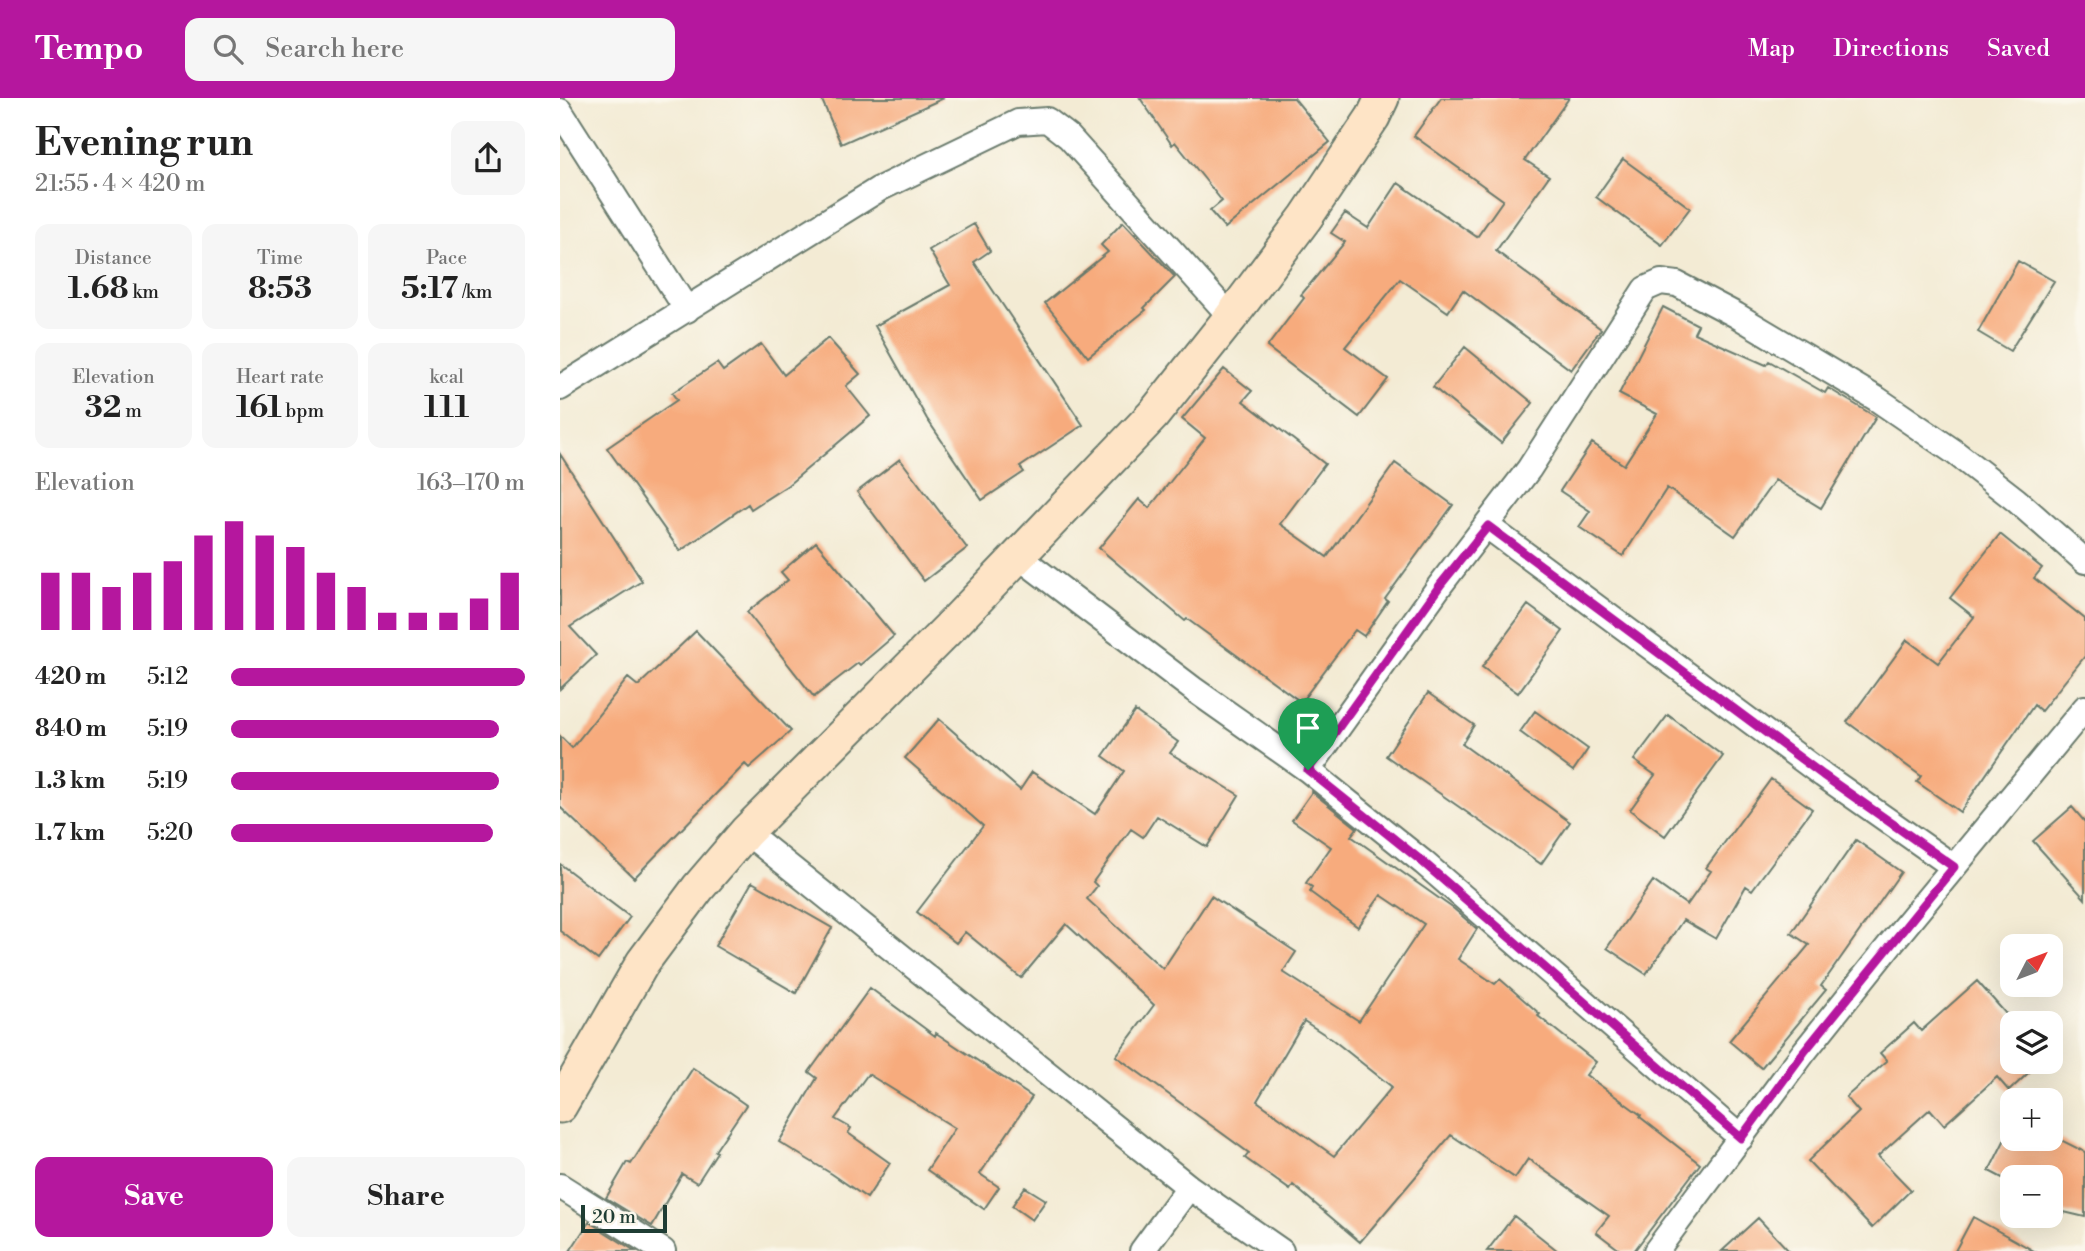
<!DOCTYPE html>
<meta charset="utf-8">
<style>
:root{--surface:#fff;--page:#f6f6f6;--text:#222;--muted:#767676;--accent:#b5179e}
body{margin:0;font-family:"Libre Bodoni",serif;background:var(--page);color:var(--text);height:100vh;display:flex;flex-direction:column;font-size:26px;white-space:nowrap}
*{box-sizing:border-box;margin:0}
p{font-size:23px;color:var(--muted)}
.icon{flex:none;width:38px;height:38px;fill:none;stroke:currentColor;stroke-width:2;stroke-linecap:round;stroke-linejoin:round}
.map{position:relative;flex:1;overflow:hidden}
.details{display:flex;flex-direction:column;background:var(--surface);width:560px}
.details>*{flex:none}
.needle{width:46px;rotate:48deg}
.buttons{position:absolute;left:1440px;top:836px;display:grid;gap:14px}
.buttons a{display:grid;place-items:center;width:63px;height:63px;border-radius:14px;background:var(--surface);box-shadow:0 7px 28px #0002;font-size:35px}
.scale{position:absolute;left:21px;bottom:18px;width:86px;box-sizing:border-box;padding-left:7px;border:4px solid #1f3d34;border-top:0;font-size:19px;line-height:24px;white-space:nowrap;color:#1f3d34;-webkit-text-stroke:5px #fbf7ec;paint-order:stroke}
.pin{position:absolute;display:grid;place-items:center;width:60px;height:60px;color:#fff;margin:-72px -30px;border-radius:50% 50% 50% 0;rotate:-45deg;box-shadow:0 0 7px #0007}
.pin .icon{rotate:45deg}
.round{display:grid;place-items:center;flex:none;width:74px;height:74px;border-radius:14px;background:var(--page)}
.head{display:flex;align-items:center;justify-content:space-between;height:119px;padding:0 35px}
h1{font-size:38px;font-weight:800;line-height:52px}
.stats{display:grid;grid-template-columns:repeat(3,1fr);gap:10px;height:119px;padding:7px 35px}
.stats div{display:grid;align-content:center;border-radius:14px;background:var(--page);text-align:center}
.stats b{font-size:30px;font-weight:800}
.stats small{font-size:19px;font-weight:400}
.stats p{font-size:19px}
.chart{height:196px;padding:14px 35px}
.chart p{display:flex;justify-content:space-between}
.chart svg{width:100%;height:126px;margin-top:7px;stroke:var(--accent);stroke-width:6}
.primary-button{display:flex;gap:14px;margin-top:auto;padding:14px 35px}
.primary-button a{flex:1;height:80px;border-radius:14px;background:var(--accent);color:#fff;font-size:28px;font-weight:800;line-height:80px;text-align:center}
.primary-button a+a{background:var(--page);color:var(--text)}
ul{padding:0 35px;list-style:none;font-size:23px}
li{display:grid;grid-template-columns:112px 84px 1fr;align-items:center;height:52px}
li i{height:18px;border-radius:9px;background:var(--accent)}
header{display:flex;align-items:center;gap:42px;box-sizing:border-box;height:98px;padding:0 35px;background:var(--accent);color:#fff}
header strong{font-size:33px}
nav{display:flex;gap:38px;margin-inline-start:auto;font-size:24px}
.search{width:490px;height:63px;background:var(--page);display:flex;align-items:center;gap:18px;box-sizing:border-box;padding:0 24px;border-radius:14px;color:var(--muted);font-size:26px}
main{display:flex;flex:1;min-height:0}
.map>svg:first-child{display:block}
.building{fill:#f7ab7d;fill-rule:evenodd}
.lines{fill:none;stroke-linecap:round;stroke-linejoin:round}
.street-casing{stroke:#697a6c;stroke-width:28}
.secondary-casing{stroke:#697a6c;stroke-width:37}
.street{stroke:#fff;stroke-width:24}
.secondary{stroke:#fee4c6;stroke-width:33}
.route-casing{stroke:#fff;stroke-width:14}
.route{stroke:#b5179e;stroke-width:9}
</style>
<header>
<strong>Tempo</strong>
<div class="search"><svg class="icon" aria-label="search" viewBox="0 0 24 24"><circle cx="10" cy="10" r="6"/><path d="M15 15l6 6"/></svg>Search here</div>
<nav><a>Map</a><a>Directions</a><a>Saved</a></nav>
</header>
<main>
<section class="details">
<div class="head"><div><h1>Evening run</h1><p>21:55 · 4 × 420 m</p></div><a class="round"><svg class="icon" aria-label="share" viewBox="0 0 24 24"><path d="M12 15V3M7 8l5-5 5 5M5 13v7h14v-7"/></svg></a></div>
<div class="stats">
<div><p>Distance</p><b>1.68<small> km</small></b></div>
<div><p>Time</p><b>8:53</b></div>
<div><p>Pace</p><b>5:17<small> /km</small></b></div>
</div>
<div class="stats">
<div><p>Elevation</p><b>32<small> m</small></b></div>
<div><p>Heart rate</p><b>161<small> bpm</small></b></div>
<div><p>kcal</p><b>111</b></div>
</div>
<div class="chart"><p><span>Elevation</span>163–170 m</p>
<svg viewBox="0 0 160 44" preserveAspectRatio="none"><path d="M5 44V24M15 44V24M25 44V29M35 44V24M45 44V20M55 44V11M65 44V6M75 44V11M85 44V15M95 44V24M105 44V29M115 44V38M125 44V38M135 44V38M145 44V33M155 44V24"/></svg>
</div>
<ul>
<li><b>420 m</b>5:12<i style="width:100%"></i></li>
<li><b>840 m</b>5:19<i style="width:91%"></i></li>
<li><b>1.3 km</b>5:19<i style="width:91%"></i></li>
<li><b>1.7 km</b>5:20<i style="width:89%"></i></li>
</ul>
<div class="primary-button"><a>Save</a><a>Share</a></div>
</section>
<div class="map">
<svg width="1525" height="1153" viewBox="0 0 1525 1153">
<rect width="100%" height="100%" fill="#fbf7ec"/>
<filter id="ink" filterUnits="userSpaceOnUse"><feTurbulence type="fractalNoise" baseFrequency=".0143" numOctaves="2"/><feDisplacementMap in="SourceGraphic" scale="14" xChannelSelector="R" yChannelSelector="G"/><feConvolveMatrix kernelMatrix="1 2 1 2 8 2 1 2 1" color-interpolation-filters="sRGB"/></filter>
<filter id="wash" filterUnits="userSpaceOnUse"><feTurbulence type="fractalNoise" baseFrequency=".00686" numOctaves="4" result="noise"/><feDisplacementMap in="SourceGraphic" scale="28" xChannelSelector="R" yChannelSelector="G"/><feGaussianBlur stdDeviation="1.57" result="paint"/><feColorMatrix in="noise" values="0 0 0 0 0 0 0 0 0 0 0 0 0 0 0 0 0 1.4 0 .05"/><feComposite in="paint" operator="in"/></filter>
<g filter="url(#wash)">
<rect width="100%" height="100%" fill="#f3ebd4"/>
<g id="blocks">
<path class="building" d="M 261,0 L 384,0 L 281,46 Z
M 580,0 L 734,0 L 770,44 L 665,130 L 650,113 L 662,103 L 615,44 L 612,47 Z
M 881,0 L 1009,0 L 965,62 L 989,78 L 936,153 L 1041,231 L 1011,272 L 903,192 L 888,214 L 840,181 L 785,249 L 828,281 L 799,319 L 707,249 L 744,200 L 741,197 L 785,144 L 771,135 L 785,115 L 808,130 L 838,85 L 917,139 L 943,102 L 854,38 Z
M 1063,61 L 1130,110 L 1102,147 L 1036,99 Z
M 563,124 L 615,179 L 584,210 L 586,212 L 528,259 L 485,205 L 548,154 L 541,147 Z
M 414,126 L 430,153 L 414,164 L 523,327 L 460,369 L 464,374 L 422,402 L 367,321 L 315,228 L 390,187 L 369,152 Z
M 1458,163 L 1494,183 L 1450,253 L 1418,234 Z
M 1103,209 L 1138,227 L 1134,235 L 1206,267 L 1209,263 L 1265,295 L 1268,290 L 1316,319 L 1261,410 L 1215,382 L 1175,438 L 1107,390 L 1063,458 L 1019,429 L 1030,413 L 1000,393 L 1032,345 L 1064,367 L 1097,316 L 1059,296 Z
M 268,240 L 300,276 L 286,288 L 310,318 L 228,387 L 191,411 L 188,406 L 120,453 L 47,350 L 117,302 L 112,295 L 157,265 L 163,273 L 201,246 L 224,277 Z
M 905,249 L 973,305 L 941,345 L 873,289 Z
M 664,271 L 692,293 L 683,303 L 765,366 L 720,426 L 767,459 L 835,365 L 893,407 L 825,501 L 828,503 L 804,538 L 795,532 L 741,604 L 627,521 L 625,523 L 539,450 L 579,401 L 589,410 L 645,340 L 622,321 Z
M 0,356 L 82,483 L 10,529 L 36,557 L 0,591 Z
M 340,361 L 407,450 L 364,483 L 297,394 Z
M 1440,436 L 1482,470 L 1474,480 L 1525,521 L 1525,558 L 1481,613 L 1474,607 L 1400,714 L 1357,684 L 1361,678 L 1287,624 L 1347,542 L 1378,565 L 1414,519 L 1390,500 Z
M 256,444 L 334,538 L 300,567 L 298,565 L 254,599 L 187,514 L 228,482 L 221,474 Z
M 968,507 L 1003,533 L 958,595 L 922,569 Z
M 136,533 L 231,633 L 189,670 L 185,666 L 74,780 L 0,709 L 0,638 L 12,650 L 68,580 L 78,588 Z
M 868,595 L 914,627 L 902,646 L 1010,724 L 981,766 L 826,658 Z
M 575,613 L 618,644 L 610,655 L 679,697 L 647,749 L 597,718 L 583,739 L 571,731 L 533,784 L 537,788 L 527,801 L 603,871 L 651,798 L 736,854 L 723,874 L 799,923 L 864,826 L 821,797 L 798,829 L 750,794 L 752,789 L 746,785 L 771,749 L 732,722 L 752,694 L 797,730 L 791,738 L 894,811 L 917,831 L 898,861 L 935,886 L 940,881 L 980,916 L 978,918 L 1036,964 L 1026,977 L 1081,1017 L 1080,1019 L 1140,1066 L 1074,1153 L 1061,1153 L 1036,1134 L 1049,1118 L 968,1061 L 955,1080 L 891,1037 L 800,1144 L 733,1087 L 730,1092 L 685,1060 L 689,1055 L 556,958 L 594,907 L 506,826 L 461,880 L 405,834 L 396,845 L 357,814 L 423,728 L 345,660 L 379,621 L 460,692 L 472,674 L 535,716 L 564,673 L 543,658 ZM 744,923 L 773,942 L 832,989 L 774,1058 L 697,1003 Z
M 975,613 L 1028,651 L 1013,673 L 960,634 Z
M 1108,617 L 1163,658 L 1105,738 L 1070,712 L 1095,677 L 1074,662 Z
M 1211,681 L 1252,711 L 1192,792 L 1186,788 L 1156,841 L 1123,822 L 1086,876 L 1047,850 L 1093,783 L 1127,807 L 1151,773 L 1146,770 Z
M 1512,709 L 1525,724 L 1525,801 L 1473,743 Z
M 1296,742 L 1341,774 L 1261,888 L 1266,892 L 1201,970 L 1169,943 L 1249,847 L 1231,835 Z
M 0,766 L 70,819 L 38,862 L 0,833 Z
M 192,784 L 272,830 L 236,895 L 155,848 Z
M 1417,883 L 1455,926 L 1452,926 L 1452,964 L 1480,964 L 1449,993 L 1437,979 L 1384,1027 L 1370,1011 L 1318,1058 L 1351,1092 L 1312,1130 L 1248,1063 L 1299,1014 L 1286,999 L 1327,963 L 1320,955 L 1354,925 L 1361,933 Z
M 310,890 L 375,938 L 376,935 L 472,999 L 420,1076 L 439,1089 L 424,1111 L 367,1072 L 395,1030 L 308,976 L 275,1021 L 291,1030 L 288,1035 L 330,1065 L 307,1100 L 272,1076 L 219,1044 L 257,980 L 249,974 Z
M 133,970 L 186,1007 L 155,1053 L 157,1054 L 137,1085 L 122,1076 L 92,1128 L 46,1100 L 67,1064 L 71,1066 Z
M 1452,1027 L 1452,1041 L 1491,1041 L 1491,1037 L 1525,1054 L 1525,1119 L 1491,1111 L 1491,1080 L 1452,1080 L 1452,1085 L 1429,1073 Z
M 465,1089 L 486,1102 L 472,1122 L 452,1108 Z
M 954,1118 L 998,1153 L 927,1153 Z
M 1413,1119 L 1474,1153 L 1395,1153 Z
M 1198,1120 L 1229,1153 L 1162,1153 Z
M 29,1124 L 75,1153 L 10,1153 Z"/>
</g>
</g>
<g filter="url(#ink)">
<use href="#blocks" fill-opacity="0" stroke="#697a6c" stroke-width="2"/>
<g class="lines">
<defs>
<path id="street" d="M 0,13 L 127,212
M 0,290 L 319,91 L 458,24 L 487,22 L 509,39 L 671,219
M 927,428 L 1263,677 L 1394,769
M 458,458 L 633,591 L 748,672 L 864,765 L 1181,1040
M 748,672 L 881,486 L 969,371 L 1085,191 L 1101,184 L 1117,186 L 1176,217 L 1317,301 L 1393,353 L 1456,402 L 1525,463
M 186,734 L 629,1089
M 0,1088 L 103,1153
M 582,1153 L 629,1089 L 721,1153
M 1096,1153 L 1244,954 L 1332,844 L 1525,610"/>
<path id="secondary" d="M 0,1008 L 83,864 L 138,790 L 186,734 L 395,524 L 593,317 L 671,219 L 746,119 L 813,19 L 822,0"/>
</defs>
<use href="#street" class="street-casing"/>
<use href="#secondary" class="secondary-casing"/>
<use href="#street" class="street"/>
<use href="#secondary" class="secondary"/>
</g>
</g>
<g class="lines" filter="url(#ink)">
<defs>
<path id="route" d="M 928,428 L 1263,677 L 1394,769 L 1244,954 L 1181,1040 L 864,765 L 748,672 L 881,486 Z"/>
</defs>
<use href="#route" class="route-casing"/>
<use href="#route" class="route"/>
</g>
</svg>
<div class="buttons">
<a><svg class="needle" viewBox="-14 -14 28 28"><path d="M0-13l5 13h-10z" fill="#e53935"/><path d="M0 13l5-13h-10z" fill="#767676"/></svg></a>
<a><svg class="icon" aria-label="layers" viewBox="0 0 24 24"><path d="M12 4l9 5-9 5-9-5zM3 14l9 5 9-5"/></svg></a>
<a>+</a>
<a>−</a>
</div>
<div class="scale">20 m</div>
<div class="pin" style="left:748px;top:672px;background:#1e9e55"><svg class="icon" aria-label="arrive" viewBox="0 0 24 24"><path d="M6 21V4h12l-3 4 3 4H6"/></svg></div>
</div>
</main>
